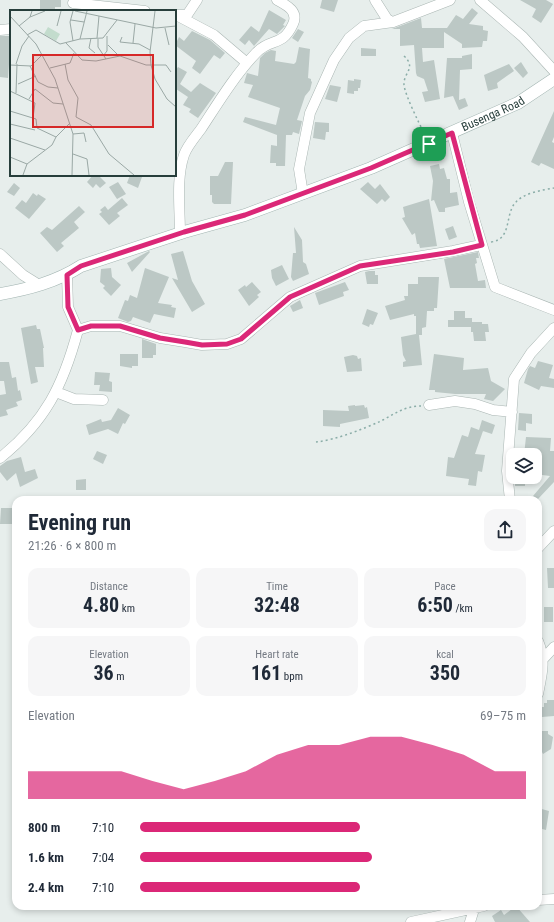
<!DOCTYPE html>
<meta charset="utf-8">
<style>
:root{--surface:#fff;--page:#f6f6f7;--text:#1f2937;--muted:#747a83;--accent:#db2777}
body{margin:0;font-family:"Roboto Condensed",sans-serif;background:var(--page);color:var(--text);height:100vh;display:flex;flex-direction:column;font-size:15px;white-space:nowrap}
*{box-sizing:border-box;margin:0}
p{font-size:13px;color:var(--muted)}
.icon{flex:none;width:22px;height:22px;fill:none;stroke:currentColor;stroke-width:2;stroke-linecap:round;stroke-linejoin:round}
.map{position:relative;flex:1;overflow:hidden}
.sheet{position:absolute;left:12px;top:496px;width:530px;height:414px;display:flex;flex-direction:column;background:var(--surface);border-radius:12px;box-shadow:0 2px 6px #0003}
.sheet>*{flex:none}
.controls{position:absolute;left:506px;top:448px;display:grid;gap:8px}
.controls a{display:grid;place-items:center;width:36px;height:36px;border-radius:8px;background:var(--surface);box-shadow:0 2px 6px #0003;font-size:20px}
.pin{position:absolute;display:grid;place-items:center;width:34px;height:34px;color:#fff;margin:-17px;border-radius:8px;box-shadow:0 2px 6px #0006}
.round{display:grid;place-items:center;flex:none;width:42px;height:42px;border-radius:12px;background:var(--page)}
.summary{display:flex;align-items:center;justify-content:space-between;height:68px;padding:0 16px}
h1{font-size:22px;font-weight:700;line-height:30px}
.stats{display:grid;grid-template-columns:repeat(3,1fr);gap:6px;height:68px;padding:4px 16px}
.stats div{display:grid;align-content:center;border-radius:10px;background:var(--page);text-align:center}
.stats b{font-size:20px;font-weight:700}
.stats small{font-size:11px;font-weight:400}
.stats p{font-size:11px}
.chart{height:112px;padding:8px 16px}
.chart p{display:flex;justify-content:space-between}
.chart svg{width:100%;height:72px;margin-top:4px;fill:var(--accent);opacity:.7}
ul{padding:0 16px;list-style:none;font-size:13px}
li{display:grid;grid-template-columns:64px 48px 1fr;align-items:center;height:30px}
li i{height:10px;border-radius:5px;background:var(--accent)}
.map>svg:first-child{display:block}
.building{fill:#bcc8c5}
.lines{fill:none;stroke-linecap:round;stroke-linejoin:round}
.street-casing{stroke:#aab6b3;stroke-width:11}
.secondary-casing{stroke:#a3b5b2;stroke-width:13}
.path{stroke:#8bada8;stroke-width:1.5;stroke-dasharray:2 3;stroke-linecap:butt}
.street{stroke:#fff;stroke-width:10}
.secondary{stroke:#fff;stroke-width:12}
.route-casing{stroke:#fff;stroke-width:8}
.route{stroke:#db2777;stroke-width:5}
.labels{text-anchor:middle;dominant-baseline:central;stroke-width:3.5;stroke-linejoin:round;paint-order:stroke}
.street-label{font-size:12px;fill:#273e3b;stroke:#f7faf9}
.inset-road{fill:none;stroke:#9aa8a5;stroke-width:1}
.view{fill:#d62828;fill-opacity:0.15;stroke:#d62828;stroke-width:2}
.inset-edge{fill:none;stroke:#273e3b;stroke-width:2}
</style>
<div class="map">
<svg width="554" height="922" viewBox="0 0 554 922">
<rect width="100%" height="100%" fill="#e7eeec"/>
<path class="building" d="M 40,0 L 61,0 L 61,7 L 55,7 L 55,11 L 40,11 Z
M 322,0 L 338,0 L 334,12 L 320,8 Z
M 520,0 L 546,0 L 553,4 L 541,23 L 532,17 L 536,9 Z
M 472,8 L 478,13 L 469,24 L 483,26 L 483,30 L 488,31 L 487,41 L 483,41 L 482,47 L 462,48 L 462,44 L 444,32 L 444,48 L 422,48 L 423,62 L 434,60 L 440,99 L 425,102 L 422,92 L 428,91 L 424,79 L 417,76 L 416,73 L 414,45 L 400,46 L 400,29 L 392,29 L 421,18 L 422,28 L 447,28 L 456,15 L 463,19 Z
M 269,10 L 286,20 L 283,25 L 285,26 L 277,34 L 269,29 L 254,46 L 249,40 L 245,45 L 239,40 L 251,26 L 259,32 Z
M 298,29 L 304,32 L 298,42 L 292,38 Z
M 192,31 L 210,40 L 225,53 L 220,59 L 214,55 L 200,74 L 192,68 L 196,61 L 175,45 L 179,37 L 184,41 Z
M 0,36 L 11,36 L 8,78 L 0,77 Z
M 299,47 L 310,49 L 308,78 L 311,79 L 311,81 L 312,82 L 310,90 L 305,96 L 297,120 L 302,121 L 299,134 L 293,132 L 292,135 L 286,135 L 285,166 L 276,166 L 276,163 L 270,163 L 271,145 L 277,146 L 277,135 L 243,122 L 245,117 L 276,125 L 280,108 L 248,97 L 253,85 L 244,83 L 247,73 L 258,76 L 260,58 L 265,53 L 271,50 L 276,51 L 275,61 L 294,64 L 296,62 Z
M 361,48 L 376,49 L 376,56 L 361,56 Z
M 472,54 L 472,69 L 460,70 L 459,100 L 465,98 L 468,106 L 459,110 L 453,96 L 444,98 L 447,58 L 462,58 L 462,56 Z
M 521,62 L 528,73 L 523,78 L 514,68 Z
M 509,64 L 514,71 L 497,83 L 498,88 L 488,91 L 484,75 Z
M 178,67 L 187,72 L 180,84 L 191,92 L 200,83 L 216,93 L 198,118 L 189,112 L 191,109 L 183,105 L 188,97 L 176,89 L 175,92 L 175,71 Z
M 354,79 L 361,80 L 360,88 L 358,88 L 358,91 L 354,91 L 354,94 L 347,93 L 348,80 L 354,81 Z
M 330,85 L 341,87 L 337,102 L 325,99 Z
M 554,111 L 554,137 L 552,142 L 554,143 L 554,169 L 541,163 L 539,166 L 531,162 Z
M 315,122 L 329,123 L 329,132 L 326,132 L 325,140 L 313,138 Z
M 225,162 L 233,162 L 231,204 L 214,204 L 212,202 L 212,195 L 210,195 L 210,176 L 218,176 Z
M 439,164 L 440,169 L 444,168 L 447,179 L 450,179 L 450,193 L 457,192 L 459,205 L 445,208 L 445,212 L 439,212 L 434,200 L 431,201 L 433,181 L 430,166 Z
M 93,175 L 98,175 L 106,183 L 100,188 L 96,184 L 93,188 L 87,182 Z
M 130,175 L 142,177 L 138,188 L 127,183 Z
M 118,182 L 126,194 L 117,199 L 109,187 Z
M 368,182 L 375,189 L 380,184 L 390,197 L 385,202 L 382,199 L 377,204 L 360,189 Z
M 14,183 L 20,188 L 14,196 L 7,192 Z
M 33,193 L 37,196 L 38,194 L 46,199 L 29,219 L 15,208 L 22,200 L 26,203 Z
M 122,198 L 128,205 L 117,213 L 120,216 L 109,225 L 99,214 L 102,212 L 100,210 L 105,206 L 108,210 Z
M 429,199 L 437,246 L 420,248 L 419,244 L 417,244 L 415,233 L 412,235 L 402,218 L 405,217 L 403,207 Z
M 79,206 L 85,212 L 74,222 L 79,228 L 61,243 L 64,246 L 57,252 L 40,233 L 47,227 L 52,230 Z
M 453,226 L 457,237 L 449,240 L 445,229 Z
M 294,227 L 302,240 L 303,262 L 306,264 L 309,274 L 293,281 L 291,277 L 293,253 L 296,253 Z
M 149,251 L 150,252 L 132,272 L 127,263 Z
M 183,251 L 192,281 L 205,304 L 192,312 L 172,278 L 178,280 L 171,254 Z
M 478,252 L 479,258 L 476,258 L 477,263 L 475,264 L 478,281 L 485,280 L 486,288 L 450,288 L 444,259 Z
M 282,265 L 289,279 L 276,286 L 272,278 L 271,270 Z
M 111,268 L 112,277 L 121,285 L 111,296 L 103,288 L 105,286 L 100,282 L 101,269 Z
M 145,268 L 169,277 L 158,303 L 172,305 L 171,307 L 176,308 L 174,318 L 154,314 L 150,323 L 133,317 L 131,321 L 128,322 L 118,318 L 125,300 L 128,301 L 130,295 L 137,298 Z
M 369,271 L 375,271 L 375,275 L 378,275 L 378,284 L 367,284 L 365,272 Z
M 418,277 L 439,277 L 437,308 L 434,308 L 434,311 L 427,311 L 426,327 L 422,328 L 422,335 L 419,335 L 422,365 L 403,367 L 403,362 L 406,361 L 403,355 L 401,337 L 416,334 L 416,316 L 414,316 L 414,314 L 390,320 L 385,306 L 405,300 L 404,296 L 408,296 L 408,284 L 418,284 Z
M 252,282 L 261,292 L 257,295 L 259,297 L 249,306 L 238,290 L 245,285 L 246,287 Z
M 345,282 L 349,290 L 343,292 L 344,296 L 319,305 L 315,293 Z
M 300,300 L 303,308 L 293,312 L 290,306 Z
M 367,309 L 378,313 L 373,325 L 370,324 L 369,327 L 362,324 Z
M 454,311 L 465,311 L 465,318 L 472,318 L 472,322 L 482,322 L 482,324 L 488,324 L 489,332 L 485,332 L 486,341 L 474,341 L 473,332 L 471,332 L 471,327 L 448,327 L 448,320 L 454,320 Z
M 36,325 L 37,329 L 40,329 L 44,348 L 43,348 L 44,367 L 35,367 L 38,382 L 31,384 L 21,328 Z
M 142,339 L 156,344 L 156,355 L 153,355 L 153,358 L 142,358 Z
M 120,354 L 138,354 L 138,366 L 132,366 L 132,368 L 120,366 Z
M 434,354 L 464,358 L 463,370 L 488,368 L 491,381 L 505,389 L 493,401 L 484,399 L 486,394 L 455,394 L 435,392 L 435,390 L 429,390 Z
M 353,355 L 357,356 L 358,359 L 361,358 L 362,371 L 347,372 L 344,357 Z
M 538,361 L 553,365 L 549,378 L 554,379 L 554,388 L 541,386 L 539,390 L 524,383 L 528,369 L 530,366 L 535,368 Z
M 0,362 L 9,362 L 12,378 L 16,377 L 18,391 L 20,390 L 22,400 L 16,402 L 18,406 L 6,410 L 8,415 L 0,417 L 0,395 L 6,394 L 4,381 L 0,381 Z
M 95,372 L 110,373 L 109,381 L 112,382 L 112,392 L 99,391 L 100,385 L 94,385 Z
M 355,405 L 355,406 L 364,405 L 365,408 L 367,407 L 369,418 L 340,424 L 340,427 L 323,426 L 323,410 L 349,411 L 348,406 Z
M 118,408 L 130,415 L 125,424 L 123,423 L 118,434 L 108,429 L 89,435 L 86,425 L 101,419 L 102,422 L 111,420 Z
M 519,413 L 532,414 L 532,424 L 526,423 L 526,431 L 518,430 Z
M 482,420 L 495,425 L 492,434 L 480,430 L 483,431 L 475,454 L 485,455 L 482,472 L 478,471 L 476,486 L 468,485 L 469,479 L 446,476 L 448,457 L 454,458 L 462,435 L 468,437 L 471,427 L 479,430 Z
M 526,437 L 551,438 L 550,451 L 554,451 L 554,482 L 538,499 L 533,496 L 550,476 L 535,474 L 535,455 L 524,455 Z
M 97,451 L 107,455 L 103,464 L 93,459 Z
M 21,457 L 25,472 L 35,469 L 38,478 L 20,487 L 16,473 L 7,481 L 0,472 L 0,466 L 7,461 Z
M 515,477 L 525,477 L 525,486 L 515,486 Z
M 86,479 L 86,490 L 76,490 L 76,480 Z
M 1,508 L 13,508 L 13,524 L 0,524 Z
M 547,568 L 554,568 L 554,588 L 548,588 Z
M 544,607 L 553,607 L 553,622 L 544,622 Z
M 547,700 L 554,700 L 554,716 L 542,717 L 542,707 L 544,707 L 544,703 L 547,703 Z
M 540,731 L 548,731 L 548,734 L 553,737 L 551,749 L 543,754 L 538,744 Z
M 538,808 L 549,811 L 546,830 L 538,828 Z
M 516,906 L 530,922 L 495,922 L 492,916 L 501,910 L 504,915 Z"/>
<g class="lines">
<defs>
<path id="street" d="M 375,0 L 387,19 L 392,22
M 480,0 L 523,37 L 554,71
M 73,3 L 145,11
M 177,15 L 187,15 L 197,0
M 178,16 L 214,35 L 247,63
M 0,30 L 11,29
M 452,133 L 469,202 L 495,287 L 554,310
M 303,194 L 299,169 L 310,113 L 334,60 L 349,38 L 364,26 L 393,22 L 450,0
M 180,234 C 180,209 176,178 184,155 C 187,146 195,137 201,129 C 218,103 235,75 256,53 C 271,37 282,48 293,24 C 299,11 286,5 277,0
M 0,254 L 23,275 L 39,285
M 67,275 L 68,307 L 78,330
M 56,392 L 74,399 L 103,400
M 429,405 L 455,401 L 475,404 L 493,410 L 512,412
M 0,458 C 45,422 63,386 78,330 L 91,326 L 120,326 L 160,338 L 185,342 L 202,345 L 227,344 L 241,339 L 290,297 L 360,266 L 453,251 L 481,245
M 510,500 L 507,471 L 514,379 L 531,353 L 554,328
M 538,548 L 554,531
M 538,641 C 546,660 542,674 538,694
M 544,658 L 554,647
M 538,900 L 554,899
M 411,922 L 484,906
M 470,922 L 475,906"/>
<g id="secondary">
<path id="s1" d="M 0,294 C 29,289 56,282 81,266 L 184,232 L 245,215 L 371,168 L 518,103 L 554,79"/>
</g>
</defs>
<use href="#street" class="street-casing"/>
<use href="#secondary" class="secondary-casing"/>
<path class="path" d="M 404,56 C 417,68 403,73 404,85 C 405,95 419,123 424,133
M 491,242 C 513,239 504,214 516,202 C 524,193 542,190 554,188
M 316,442 C 336,440 363,429 381,421 C 394,414 405,406 421,406"/>
<use href="#street" class="street"/>
<use href="#secondary" class="secondary"/>
</g>
<g class="lines">
<defs>
<path id="route" d="M 452,133 L 482,245 L 453,252 L 360,266 L 290,297 L 241,339 L 227,344 L 202,345 L 185,342 L 160,338 L 120,326 L 91,326 L 78,330 L 68,307 L 67,275 L 81,266 L 184,232 L 245,215 L 371,168 Z"/>
</defs>
<use href="#route" class="route-casing"/>
<use href="#route" class="route"/>
</g>
<g class="labels">
<g class="street-label">
<text stroke="none"><textPath href="#s1" startOffset="526">Busenga Road</textPath></text>
</g>
</g>
<g transform="translate(10 10)">
<rect width="166" height="166" fill="#e7eeec"/>
<path d="M 38,17 L 50,24 L 46,31 L 34,24 Z" fill="#c3dccd"/>
<path class="inset-road" d="M 63,1 L 60,12 L 63,31M 65,1 L 146,18 L 166,16M 145,1 L 140,42 L 141,55 L 145,69 L 157,89 L 166,97M 0,6 L 26,34 L 45,69 L 63,124 L 62,165M 20,7 L 35,1M 61,10 L 74,12M 9,16 L 20,7 L 22,1M 47,16 L 51,1M 155,18 L 159,35M 17,25 L 26,20 L 50,34 L 70,29 L 93,28 L 107,10M 112,27 L 110,32 L 129,34 L 140,40M 81,28 L 79,38 L 85,43M 87,28 L 89,6M 70,29 L 77,1M 88,29 L 88,37 L 96,49M 56,33 L 72,50 L 86,51 L 110,46 L 136,55 L 156,55 L 161,62M 123,33 L 125,14M 98,35 L 109,46M 93,46 L 97,41 L 97,26M 6,54 L 12,36 L 19,26M 55,54 L 58,70 L 68,88 L 66,107 L 81,115 L 99,144 L 124,165M 0,55 L 21,56 L 33,44M 20,56 L 28,72 L 38,77 L 48,78M 40,58 L 60,53 L 64,43M 8,74 L 26,66M 0,81 L 25,93 L 23,108M 6,83 L 7,54M 19,89 L 25,79 L 43,93 L 53,94M 0,101 L 26,109 L 27,118 L 46,127 L 42,135 L 17,154 L 13,165M 0,114 L 25,120M 63,124 L 74,123 L 76,132M 46,127 L 60,113M 0,128 L 35,140M 63,144 L 77,149 L 79,165M 0,147 L 17,154"/>
<path class="view" d="M 23,45 L 143,45 L 143,117 L 23,117 Z"/>
<rect width="166" height="166" class="inset-edge"/>
</g>
</svg>
<div class="controls">
<a><svg class="icon" aria-label="layers" viewBox="0 0 24 24"><path d="M12 4l9 5-9 5-9-5zM3 14l9 5 9-5"/></svg></a>
</div>
<div class="pin" style="left:429px;top:144px;background:#1e9e55"><svg class="icon" aria-label="arrive" viewBox="0 0 24 24"><path d="M6 21V4h12l-3 4 3 4H6"/></svg></div>
<section class="sheet">
<div class="summary"><div><h1>Evening run</h1><p>21:26 · 6 × 800 m</p></div><a class="round"><svg class="icon" aria-label="share" viewBox="0 0 24 24"><path d="M12 15V3M7 8l5-5 5 5M5 13v7h14v-7"/></svg></a></div>
<div class="stats">
<div><p>Distance</p><b>4.80<small> km</small></b></div>
<div><p>Time</p><b>32:48</b></div>
<div><p>Pace</p><b>6:50<small> /km</small></b></div>
</div>
<div class="stats">
<div><p>Elevation</p><b>36<small> m</small></b></div>
<div><p>Heart rate</p><b>161<small> bpm</small></b></div>
<div><p>kcal</p><b>350</b></div>
</div>
<div class="chart"><p><span>Elevation</span>69–75 m</p>
<svg viewBox="0 0 160 44" preserveAspectRatio="none"><path d="M0 44V27L10 27L20 27L30 27L40 33L50 38L60 33L70 27L80 17L90 11L100 11L110 6L120 6L130 11L140 17L150 27L160 27V44z"/></svg>
</div>
<ul>
<li><b>800 m</b>7:10<i style="width:57%"></i></li>
<li><b>1.6 km</b>7:04<i style="width:60%"></i></li>
<li><b>2.4 km</b>7:10<i style="width:57%"></i></li>
</ul>
</section>
</div>
